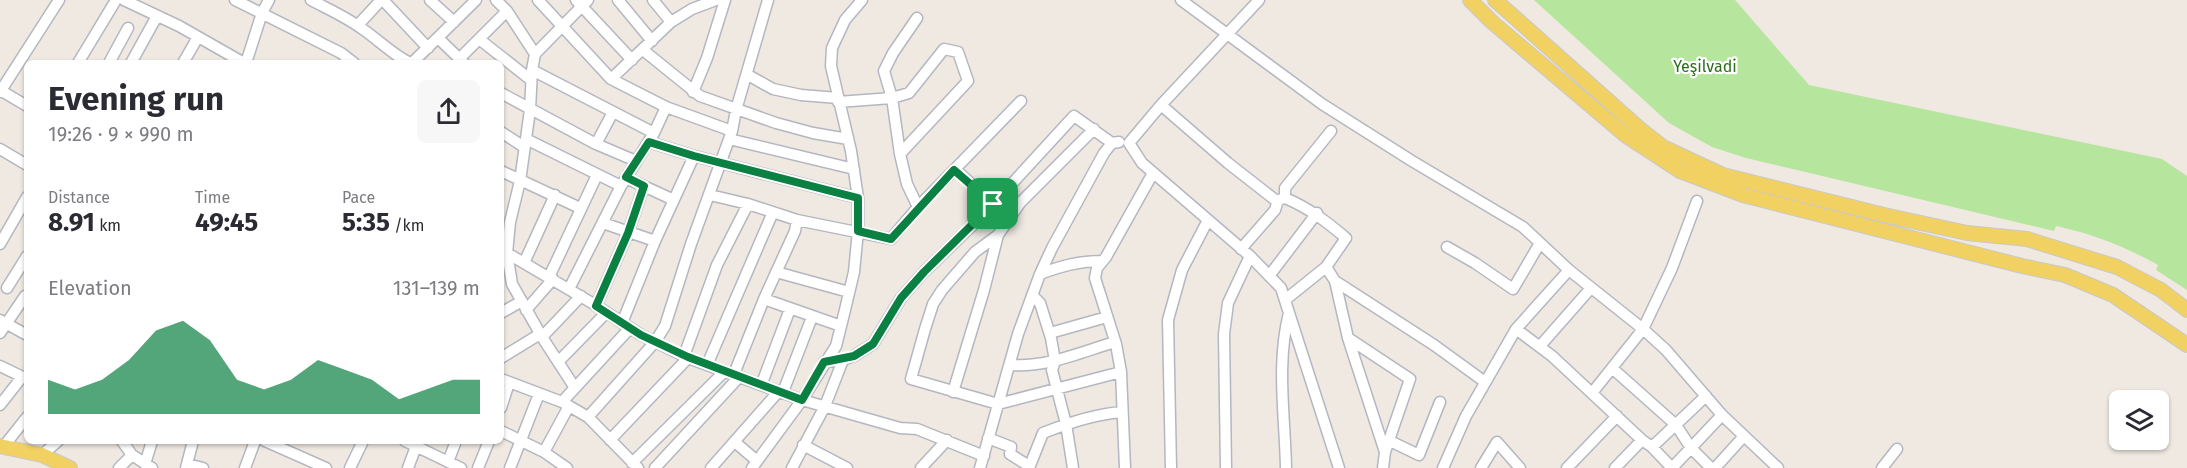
<!DOCTYPE html>
<meta charset="utf-8">
<style>
:root{--surface:#fff;--page:#f7f7f7;--text:#2b2b33;--muted:#7c7c81;--accent:#0b8043}
body{margin:0;font-family:"Fira Sans",sans-serif;background:var(--page);color:var(--text);height:100vh;display:flex;flex-direction:column;font-size:22px;white-space:nowrap}
*{box-sizing:border-box;margin:0}
p{font-size:20px;color:var(--muted)}
.icon{flex:none;width:33px;height:33px;fill:none;stroke:currentColor;stroke-width:2;stroke-linecap:round;stroke-linejoin:round}
.map{position:relative;flex:1;overflow:hidden}
.sheet{position:absolute;left:24px;top:60px;width:480px;height:384px;display:flex;flex-direction:column;background:var(--surface);border-radius:9px;box-shadow:0 2px 4px #0004}
.sheet>*{flex:none}
.fabs{position:absolute;left:2109px;top:390px;display:grid;gap:12px}
.fabs a{display:grid;place-items:center;width:60px;height:60px;border-radius:9px;background:var(--surface);box-shadow:0 2px 4px #0004;font-size:30px}
.pin{position:absolute;display:grid;place-items:center;width:51px;height:51px;color:#fff;margin:-26px;border-radius:12px;box-shadow:0 3px 9px #0006}
.round{display:grid;place-items:center;flex:none;width:63px;height:63px;border-radius:9px;background:var(--page)}
.headline{display:flex;align-items:center;justify-content:space-between;height:102px;padding:0 24px}
h1{font-size:33px;font-weight:700;line-height:45px}
.metrics{display:grid;grid-template-columns:repeat(3,1fr);gap:9px;height:102px;padding:6px 24px}
.metrics div{display:grid;align-content:center}
.metrics b{font-size:26px;font-weight:700}
.metrics small{font-size:16px;font-weight:400}
.metrics p{font-size:16px}
.chart{height:168px;padding:12px 24px}
.chart p{display:flex;justify-content:space-between}
.chart svg{width:100%;height:108px;margin-top:6px;fill:var(--accent);opacity:.7}
.map>svg:first-child{display:block}
.green{fill:#b6e59e}
.lines{fill:none;stroke-linecap:round;stroke-linejoin:round}
.minor-casing{stroke:#b4b7c1;stroke-width:13}
.major-casing{stroke:#c9c9c9;stroke-width:16}
.minor{stroke:#fff;stroke-width:10}
.major{stroke:#f2d163;stroke-width:14}
.route-casing{stroke:#fff;stroke-width:12}
.route{stroke:#0b8043;stroke-width:8}
.labels{text-anchor:middle;dominant-baseline:central;stroke-width:4.5;stroke-linejoin:round;paint-order:stroke}
.park-label{font-size:16px;fill:#2c6e1b;stroke:#fff}
</style>
<div class="map">
<svg width="2187" height="468" viewBox="0 0 2187 468">
<rect width="100%" height="100%" fill="#efe9e1"/>
<path class="green" d="M 1534,0 L 1735,0 L 1809,85 L 2162,159 L 2187,176 L 2187,290 L 2156,270 L 2158,265 C 2126,247 2093,234 2056,226 L 2054,231 L 1746,158 L 1712,147 L 1669,123 Z"/>
<g class="lines">
<defs>
<path id="minor" d="M 124,0 L 179,26 L 244,63
M 235,0 L 341,53 L 354,63
M 311,0 C 328,9 346,17 361,28 C 374,36 400,61 412,63
M 383,0 L 428,48
M 430,0 L 454,22
M 496,0 L 507,11 L 535,54
M 538,0 L 611,79 L 666,107 L 732,131
M 576,0 L 632,60
M 618,0 L 652,41
M 653,0 L 671,22
M 1181,0 L 1322,104 L 1412,161 L 1523,227 L 1569,270 L 1643,329 L 1666,350 L 1722,415 L 1778,468
M 917,18 L 893,53 L 884,71 L 892,98 L 900,154 L 907,184 L 918,207
M 358,25 L 381,0
M 438,38 L 464,63
M 479,39 L 531,80
M 643,50 L 700,96 L 776,123 L 813,133 L 848,139
M 459,59 L 507,11
M 78,63 L 116,0
M 109,63 L 128,28
M 131,63 L 157,16
M 183,63 L 198,37
M 246,63 L 262,13 L 269,0
M 412,63 L 476,0
M 532,70 L 654,133
M 748,75 L 773,89 L 801,95 L 838,98
M 611,79 L 671,22 L 692,9 L 716,0
M 0,90 L 27,106
M 0,92 L 59,0
M 693,92 L 707,58 L 725,0
M 501,93 L 596,144 L 636,161
M 838,102 L 892,98 L 909,93 L 944,49 L 958,52 L 968,81 L 900,154
M 1161,105 L 1228,163 L 1274,199 L 1278,200 L 1285,198 C 1309,208 1327,222 1346,238 L 1326,267 L 1285,300
M 1094,129 L 1020,203 L 998,235 L 975,252 L 942,290 L 933,304 L 925,329 L 911,379 L 998,404 L 1121,372
M 501,132 L 524,147
M 526,139 L 621,186
M 729,139 L 854,169
M 649,142 L 694,156 L 858,198
M 1129,143 L 1142,163 L 1250,256 L 1281,288 L 1339,468
M 1129,143 L 1161,105 L 1259,0
M 596,144 L 613,112
M 0,149 L 27,165
M 955,169 L 993,204
M 501,171 L 580,208
M 626,178 L 674,200
M 710,195 L 748,204 L 797,220 L 891,239 L 918,207 L 1021,101
M 1285,198 L 1285,188 L 1331,131
M 603,223 L 655,241
M 0,244 L 27,197
M 1447,247 L 1475,263 L 1513,289 L 1540,243
M 1241,249 L 1275,210 L 1278,200
M 507,253 L 592,303 L 641,335 L 688,358 L 802,400 L 900,428 L 917,429 L 984,456
M 524,263 L 555,195
M 1326,267 L 1335,281 L 1348,338 L 1385,452
M 776,272 L 849,292
M 1040,274 C 1061,266 1079,261 1102,261
M 1269,276 L 1317,213
M 549,277 L 597,175
M 1335,281 L 1434,345 L 1485,382
M 7,288 L 27,256
M 569,289 L 621,186 L 654,133 L 666,107
M 1032,295 L 1040,303 L 1051,338 L 1055,361 L 1052,370 L 1066,424 L 1073,468
M 764,299 L 841,326
M 596,306 L 628,233 L 644,186
M 526,310 L 553,279
M 501,313 L 522,301
M 0,320 L 27,335
M 622,323 L 655,241 L 694,156
M 1516,329 L 1552,356 L 1642,440 L 1652,447 L 1672,468
M 0,333 L 25,296
M 1050,333 L 1107,317
M 542,337 L 581,296
M 1348,338 L 1410,379 L 1385,452 L 1383,468
M 1540,346 L 1591,288
M 684,356 L 717,265 L 748,204
M 501,358 L 540,334
M 558,362 L 606,313
M 824,362 L 843,360 L 854,356 L 873,344 L 901,298 L 924,272 L 985,213 L 1074,116 L 1112,143
M 707,365 L 773,212
M 1010,365 C 1046,368 1081,352 1115,342
M 0,366 L 27,379
M 1612,368 L 1676,425 L 1691,448 L 1711,468
M 734,374 L 764,299 L 795,231 L 797,220
M 501,379 L 562,402 L 588,417 L 638,468
M 762,383 L 790,309
M 575,388 L 542,337 L 512,284 L 507,253 L 510,222 L 520,181 L 530,110 L 532,70 L 535,54 L 588,0
M 783,392 L 812,317
M 953,392 L 984,290 L 998,235
M 1592,393 L 1643,329 L 1672,268 L 1697,201
M 562,402 L 630,328
M 0,405 L 22,377
M 501,408 L 509,383
M 588,417 L 655,342 L 665,326 L 691,244 L 732,131 L 736,110 L 768,0
M 501,431 L 544,452 L 567,468
M 988,438 L 1011,447 L 1010,454 L 1029,466
M 610,440 L 688,358
M 265,441 L 326,468
M 405,441 L 461,468
M 1390,441 L 1419,455 L 1440,402
M 736,443 L 757,461
M 803,445 L 847,468
M 4,446 L 27,417
M 1652,447 L 1706,396
M 544,452 L 569,406
M 42,455 L 58,441
M 132,455 L 152,468
M 448,462 L 456,441
M 632,463 L 724,372
M 145,464 L 152,441
M 187,464 L 203,468
M 119,468 L 132,455 L 122,441
M 186,468 L 193,441
M 245,468 L 255,441
M 350,468 L 363,441
M 408,468 L 418,441
M 478,468 L 489,441
M 510,468 L 539,394
M 655,468 L 740,376
M 711,468 L 779,391
M 752,468 L 802,400 L 836,346 L 844,314 L 854,272 L 858,231 L 858,198 L 851,151 L 831,66 L 832,48 L 845,20 L 862,0
M 792,468 L 825,406 L 843,360
M 921,468 L 947,440
M 980,468 L 1018,334 L 1040,274 L 1052,248 L 1104,153 L 1112,143 L 1119,142
M 1029,468 L 1043,433 C 1068,423 1095,414 1122,412
M 1125,468 L 1121,372 L 1116,344 L 1095,278 L 1097,268 L 1106,257 L 1153,173
M 1171,468 L 1168,320 L 1182,270 L 1208,220
M 1226,468 L 1224,334 L 1228,303 L 1250,256
M 1286,468 C 1285,416 1276,364 1289,313
M 1443,468 L 1466,416 L 1516,329 L 1569,270
M 1481,468 L 1497,442 L 1520,468
M 1567,468 L 1617,416
M 1615,468 L 1642,440
M 1672,468 L 1722,415
M 1715,468 L 1744,436
M 1882,468 L 1897,449"/>
<path id="major" d="M 1470,0 L 1492,22 L 1625,135 L 1680,171 L 1743,195 L 2022,266 L 2065,275 L 2113,295 L 2187,345
M 1495,0 L 1640,129 L 1663,147 L 1723,175 L 1884,215 L 1967,233 L 2027,239 L 2117,267 L 2161,290 L 2187,310
M 0,446 L 42,455 L 70,468"/>
</defs>
<use href="#minor" class="minor-casing"/>
<use href="#major" class="major-casing"/>
<use href="#minor" class="minor"/>
<use href="#major" class="major"/>
</g>
<g class="lines">
<defs>
<path id="route" d="M 649,142 L 694,156 L 858,198 L 858,231 L 891,239 L 954,170 L 993,204 L 924,272 L 901,298 L 873,344 L 854,356 L 824,362 L 802,400 L 688,357 L 641,335 L 596,306 L 628,233 L 644,186 L 626,177 Z"/>
</defs>
<use href="#route" class="route-casing"/>
<use href="#route" class="route"/>
</g>
<g class="labels">
<g class="park-label">
<text x="1705" y="66">Yeşilvadi</text>
</g>
</g>
</svg>
<div class="fabs">
<a><svg class="icon" aria-label="layers" viewBox="0 0 24 24"><path d="M12 4l9 5-9 5-9-5zM3 14l9 5 9-5"/></svg></a>
</div>
<div class="pin" style="left:993px;top:204px;background:#1e9e55"><svg class="icon" aria-label="arrive" viewBox="0 0 24 24"><path d="M6 21V4h12l-3 4 3 4H6"/></svg></div>
<section class="sheet">
<div class="headline"><div><h1>Evening run</h1><p>19:26 · 9 × 990 m</p></div><a class="round"><svg class="icon" aria-label="share" viewBox="0 0 24 24"><path d="M12 15V3M7 8l5-5 5 5M5 13v7h14v-7"/></svg></a></div>
<div class="metrics">
<div><p>Distance</p><b>8.91<small> km</small></b></div>
<div><p>Time</p><b>49:45</b></div>
<div><p>Pace</p><b>5:35<small> /km</small></b></div>
</div>
<div class="chart"><p><span>Elevation</span>131–139 m</p>
<svg viewBox="0 0 160 44" preserveAspectRatio="none"><path d="M0 44V30L10 34L20 30L30 22L40 10L50 6L60 14L70 30L80 34L90 30L100 22L110 26L120 30L130 38L140 34L150 30L160 30V44z"/></svg>
</div>
</section>
</div>
